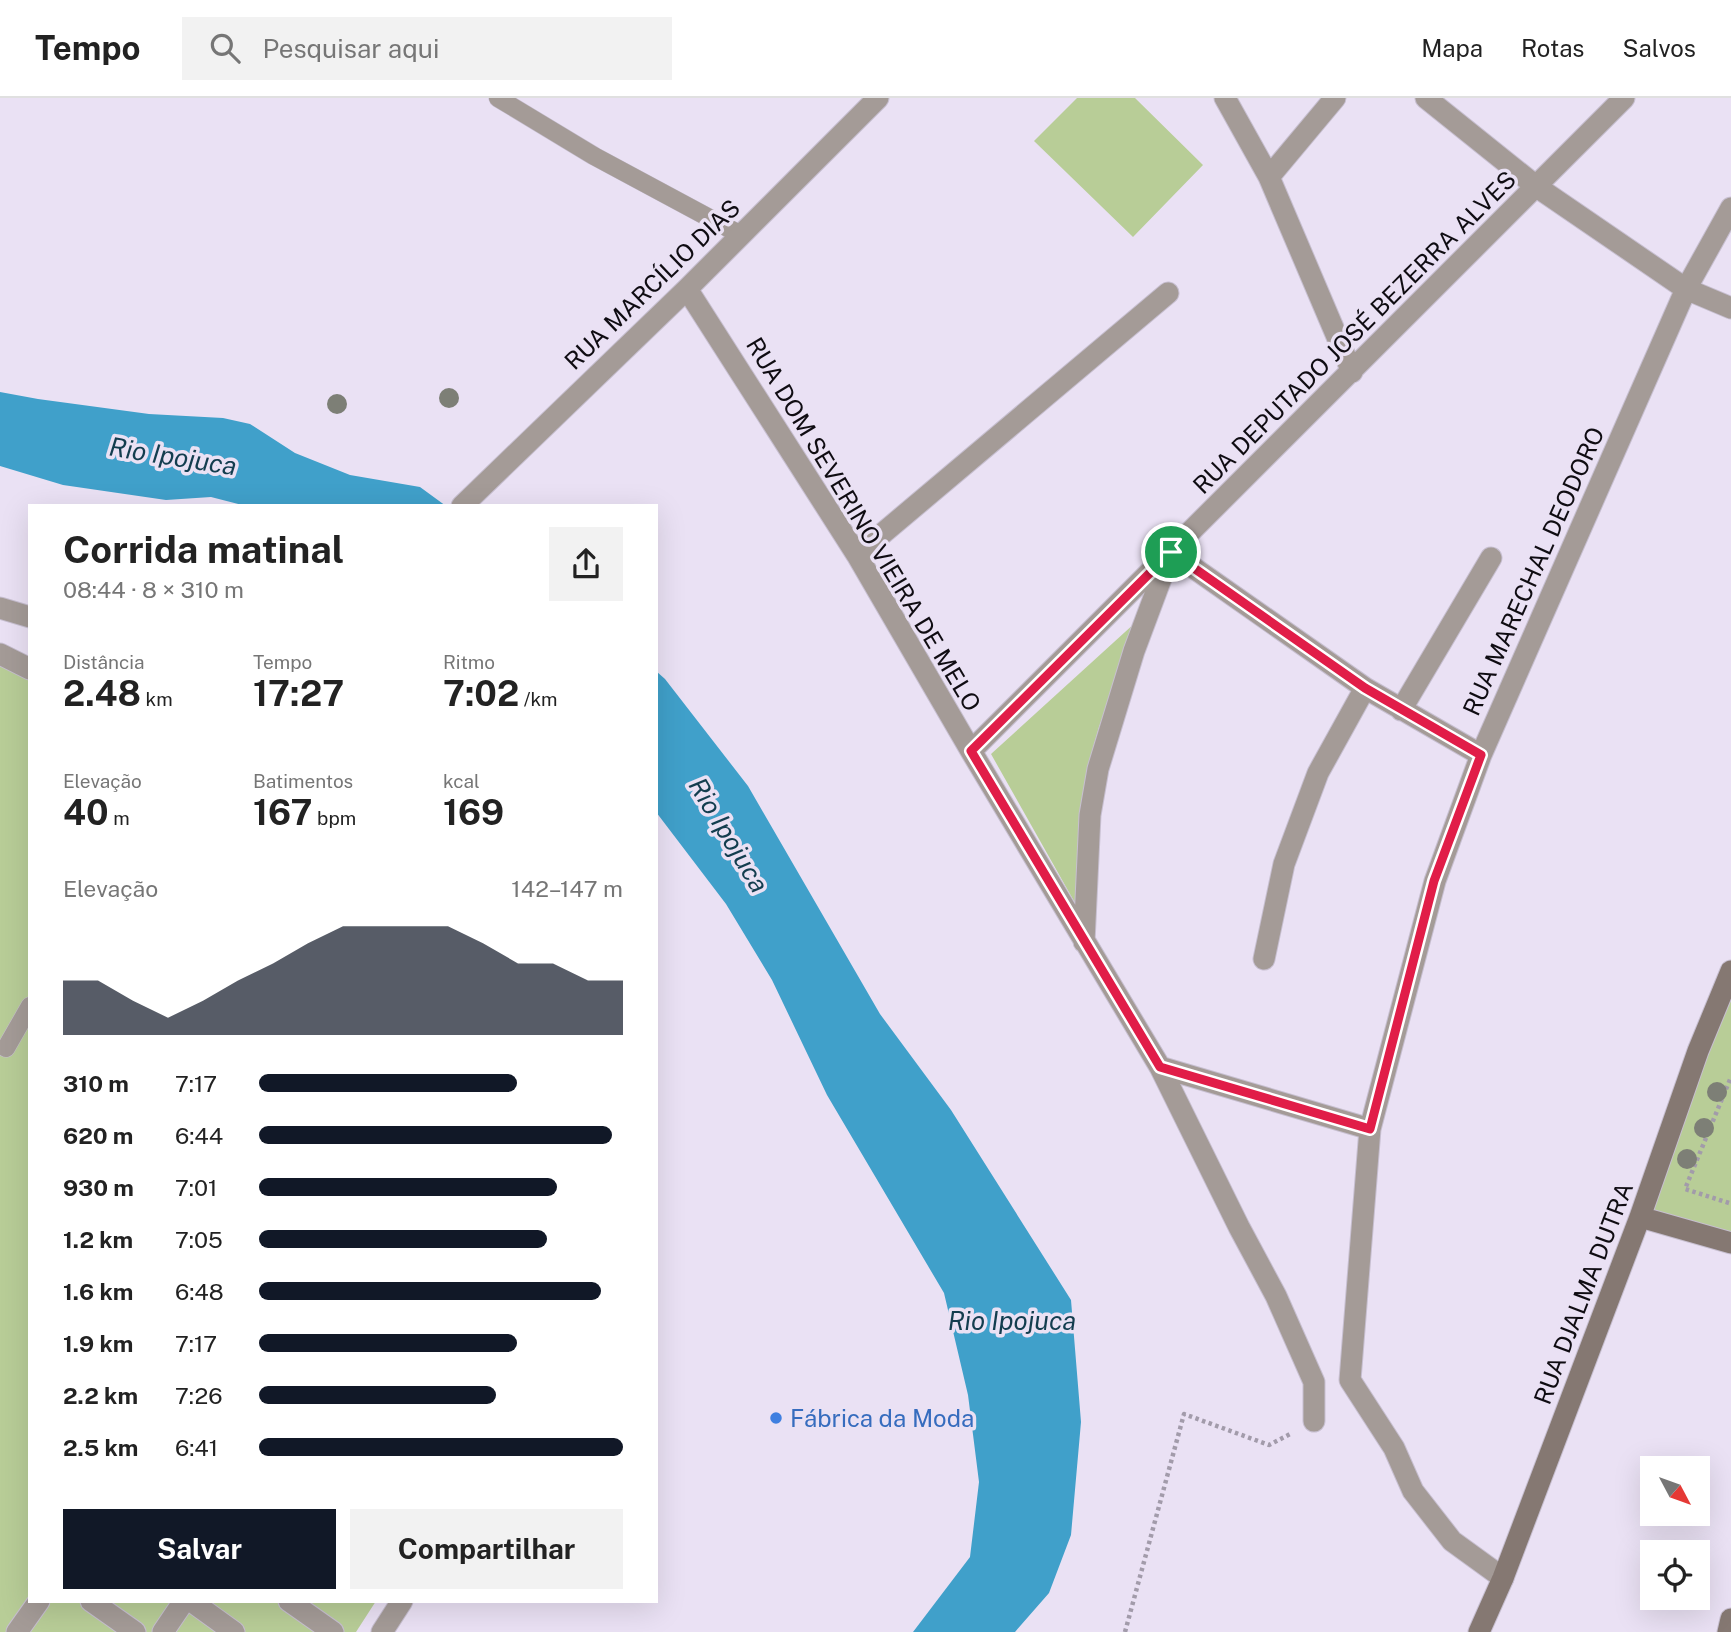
<!DOCTYPE html>
<html lang="pt">
<meta charset="utf-8">
<style>
:root{--surface:#fff;--page:#f2f2f2;--text:#222;--muted:#767676;--line:#e0e0e0;--accent:#111827}
body{margin:0;font-family:"Public Sans",sans-serif;background:var(--page);color:var(--text);height:100vh;display:flex;flex-direction:column;font-size:26px;white-space:nowrap}
*{box-sizing:border-box;margin:0}
p{font-size:23px;color:var(--muted)}
.icon{flex:none;width:38px;height:38px;fill:none;stroke:currentColor;stroke-width:2;stroke-linecap:round;stroke-linejoin:round}
.map{position:relative;flex:1;overflow:hidden}
.details{position:absolute;left:28px;top:406px;width:630px;height:1099px;display:flex;flex-direction:column;background:var(--surface);border-radius:0px;box-shadow:0 7px 28px #0002}
.details>*{flex:none}
.needle{width:46px;rotate:131deg}
.fabs{position:absolute;left:1640px;top:1358px;display:grid;gap:14px}
.fabs a{display:grid;place-items:center;width:70px;height:70px;border-radius:0px;background:var(--surface);box-shadow:0 7px 28px #0002;font-size:35px}
.pin{position:absolute;display:grid;place-items:center;width:60px;height:60px;color:#fff;margin:-30px;border:4px solid #fff;border-radius:50%;box-shadow:0 2px 7px #0007}
.round{display:grid;place-items:center;flex:none;width:74px;height:74px;border-radius:0px;background:var(--page)}
.summary{display:flex;align-items:center;justify-content:space-between;height:119px;padding:0 35px}
h1{font-size:38px;font-weight:700;line-height:52px}
.figures{display:grid;grid-template-columns:repeat(3,1fr);gap:10px;height:119px;padding:7px 35px}
.figures div{display:grid;align-content:center}
.figures b{font-size:35px;font-weight:700}
.figures small{font-size:19px;font-weight:400}
.figures p{font-size:19px}
.chart{height:196px;padding:14px 35px}
.chart p{display:flex;justify-content:space-between}
.chart svg{width:100%;height:126px;margin-top:7px;fill:var(--accent);opacity:.7}
.primary-button{display:flex;gap:14px;margin-top:auto;padding:14px 35px}
.primary-button a{flex:1;height:80px;border-radius:0px;background:var(--accent);color:#fff;font-size:28px;font-weight:700;line-height:80px;text-align:center}
.primary-button a+a{background:var(--page);color:var(--text)}
ul{padding:0 35px;list-style:none;font-size:23px}
li{display:grid;grid-template-columns:112px 84px 1fr;align-items:center;height:52px}
li i{height:18px;border-radius:9px;background:var(--accent)}
header{display:flex;align-items:center;gap:42px;box-sizing:border-box;height:98px;padding:0 35px;background:var(--surface);border-bottom:2px solid var(--line)}
header strong{font-size:33px}
nav{display:flex;gap:38px;margin-inline-start:auto;font-size:24px}
.search{width:490px;height:63px;background:var(--page);display:flex;align-items:center;gap:18px;box-sizing:border-box;padding:0 24px;border-radius:0px;color:var(--muted);font-size:26px}
.map>svg:first-child{display:block}
.green{fill:#b8cd97}
.water{fill:#40a0ca}
.lines{fill:none;stroke-linecap:round;stroke-linejoin:round}
.service-casing{stroke:#c7bfd0;stroke-width:19}
.pedestrian-casing{stroke:#c7bfd0;stroke-width:23}
.minor-casing{stroke:#c7bfd0;stroke-width:23}
.tertiary-casing{stroke:#c7bfd0;stroke-width:23}
.secondary-casing{stroke:#c7bfd0;stroke-width:23}
.path{stroke:#a29baa;stroke-width:4.5;stroke-dasharray:3.5 3.5;stroke-linecap:butt}
.service{stroke:#a49b97;stroke-width:18}
.pedestrian{stroke:#a49b97;stroke-width:21}
.minor{stroke:#a49b97;stroke-width:21}
.tertiary{stroke:#a49b97;stroke-width:21}
.secondary{stroke:#857872;stroke-width:21}
.tree{fill:#7d7f76}
.route-casing{stroke:#fff;stroke-width:14}
.route{stroke:#e11d48;stroke-width:9}
.shop-dot{fill:#3f7fe0;stroke:#eae1f4;stroke-width:2.5}
.labels{text-anchor:middle;dominant-baseline:central;stroke-width:7;stroke-linejoin:round;paint-order:stroke}
.street-label{font-size:24px;fill:#0f0c12;stroke:#eae1f4}
.shop-label{font-size:24px;fill:#366cbe;stroke:#eae1f4;text-anchor:start}
.water-label{font-size:26px;font-style:italic;fill:#133d4f;stroke:#eae1f4}
</style>
<header>
<strong>Tempo</strong>
<div class="search"><svg class="icon" aria-label="search" viewBox="0 0 24 24"><circle cx="10" cy="10" r="6"/><path d="M15 15l6 6"/></svg>Pesquisar aqui</div>
<nav><a>Mapa</a><a>Rotas</a><a>Salvos</a></nav>
</header>
<div class="map">
<svg width="1731" height="1534" viewBox="0 0 1731 1534">
<rect width="100%" height="100%" fill="#eae1f4"/>
<path class="green" d="M 1077,0 L 1135,0 L 1203,67 L 1133,139 L 1034,43 Z
M 1147,514 L 1117,581 L 1099,629 L 1088,668 L 1079,812 L 991,656 Z
M 0,566 L 30,582 L 30,1503 L 376,1503 L 356,1534 L 0,1534 Z
M 1731,900 L 1731,1153 L 1646,1128 L 1707,957 Z"/>
<path class="water" d="M 0,294 L 38,301 L 149,316 L 223,320 L 250,326 L 295,355 L 350,377 L 420,389 L 446,408 L 246,408 L 211,399 L 166,402 L 63,387 L 0,368 Z
M 656,573 L 665,581 L 748,688 L 880,916 L 951,1012 L 1071,1202 L 1081,1324 L 1071,1437 L 1049,1495 L 1015,1534 L 913,1534 L 970,1459 L 979,1384 L 968,1297 L 944,1195 L 827,997 L 772,882 L 726,806 L 656,714 Z"/>
<g class="lines">
<defs>
<path id="service" d="M 498,0 L 594,58 L 741,137
M 6,950 L 30,908"/>
<path id="pedestrian" d="M 91,1503 L 135,1534
M 191,1503 L 234,1534
M 289,1503 L 333,1534
M 17,1534 L 39,1503
M 163,1534 L 184,1503"/>
<path id="minor" d="M 1225,0 L 1269,79 L 1352,274
M 1426,0 L 1537,89 L 1686,191 L 1731,210
M 1269,79 L 1335,0
M 687,191 L 857,457 L 971,653 L 1160,969 L 1239,1129 L 1276,1198 L 1314,1284 L 1314,1323
M 462,408 L 687,191 L 878,0
M 857,457 L 1168,195
M 1401,612 L 1491,460
M 971,653 L 1624,0
M 1084,844 L 1090,717 L 1098,671 L 1134,553 L 1171,454 L 1365,590 L 1481,657
M 1264,861 L 1284,766 L 1318,675 L 1365,590
M 1160,969 L 1370,1031
M 1503,1480 L 1452,1443 L 1413,1393 L 1394,1350 L 1350,1282 L 1370,1031 L 1435,783 L 1481,657 L 1686,191 L 1731,110"/>
<path id="tertiary" d="M 0,510 L 30,519
M 0,556 L 30,571
M 382,1534 L 402,1503"/>
<path id="secondary" d="M 1640,1119 L 1731,1145
M 1479,1534 L 1503,1480 L 1640,1119 L 1698,953 L 1731,873
M 1728,1534 L 1731,1521"/>
</defs>
<use href="#service" class="service-casing"/>
<use href="#pedestrian" class="pedestrian-casing"/>
<use href="#minor" class="minor-casing"/>
<use href="#tertiary" class="tertiary-casing"/>
<use href="#secondary" class="secondary-casing"/>
<path class="path" d="M 1729,1105 L 1685,1091 L 1731,979
M 1125,1534 L 1184,1316 L 1269,1347 L 1292,1335"/>
<use href="#service" class="service"/>
<use href="#pedestrian" class="pedestrian"/>
<use href="#minor" class="minor"/>
<use href="#tertiary" class="tertiary"/>
<use href="#secondary" class="secondary"/>
</g>
<g class="tree">
<circle cx="449" cy="300" r="10"/>
<circle cx="337" cy="306" r="10"/>
<circle cx="1717" cy="994" r="10"/>
<circle cx="1704" cy="1030" r="10"/>
<circle cx="1687" cy="1061" r="10"/>
</g>
<g class="lines">
<defs>
<path id="route" d="M 1171,454 L 1365,590 L 1481,657 L 1434,783 L 1370,1031 L 1160,969 L 971,653 Z"/>
</defs>
<use href="#route" class="route-casing"/>
<use href="#route" class="route"/>
</g>
<circle class="shop-dot" cx="776" cy="1320" r="7"/>
<g class="labels">
<g class="street-label">
<text transform="translate(652 186) rotate(-44)">RUA MARCÍLIO DIAS</text>
<text transform="translate(1354 234) rotate(-45)">RUA DEPUTADO JOSÉ BEZERRA ALVES</text>
<text transform="translate(864 426) rotate(59)">RUA DOM SEVERINO VIEIRA DE MELO</text>
<text transform="translate(1533 473) rotate(-66)">RUA MARECHAL DEODORO</text>
<text transform="translate(1583 1195) rotate(-69)">RUA DJALMA DUTRA</text>
</g>
<g class="shop-label">
<text x="790" y="1320">Fábrica da Moda</text>
</g>
<g class="water-label">
<text transform="translate(173 358) rotate(9)">Rio Ipojuca</text>
<text transform="translate(729 737) rotate(59)">Rio Ipojuca</text>
<text x="1012" y="1222">Rio Ipojuca</text>
</g>
</g>
</svg>
<div class="fabs">
<a><svg class="needle" viewBox="-14 -14 28 28"><path d="M0-13l5 13h-10z" fill="#e53935"/><path d="M0 13l5-13h-10z" fill="#767676"/></svg></a>
<a><svg class="icon" aria-label="locate" viewBox="0 0 24 24"><circle cx="12" cy="12" r="6"/><path d="M12 2v4M12 18v4M2 12h4M18 12h4"/></svg></a>
</div>
<div class="pin" style="left:1171px;top:454px;background:#1e9e55"><svg class="icon" aria-label="arrive" viewBox="0 0 24 24"><path d="M6 21V4h12l-3 4 3 4H6"/></svg></div>
<section class="details">
<div class="summary"><div><h1>Corrida matinal</h1><p>08:44 · 8 × 310 m</p></div><a class="round"><svg class="icon" aria-label="share" viewBox="0 0 24 24"><path d="M12 15V3M7 8l5-5 5 5M5 13v7h14v-7"/></svg></a></div>
<div class="figures">
<div><p>Distância</p><b>2.48<small> km</small></b></div>
<div><p>Tempo</p><b>17:27</b></div>
<div><p>Ritmo</p><b>7:02<small> /km</small></b></div>
</div>
<div class="figures">
<div><p>Elevação</p><b>40<small> m</small></b></div>
<div><p>Batimentos</p><b>167<small> bpm</small></b></div>
<div><p>kcal</p><b>169</b></div>
</div>
<div class="chart"><p><span>Elevação</span>142–147 m</p>
<svg viewBox="0 0 160 44" preserveAspectRatio="none"><path d="M0 44V25L10 25L20 32L30 38L40 32L50 25L60 19L70 12L80 6L90 6L100 6L110 6L120 12L130 19L140 19L150 25L160 25V44z"/></svg>
</div>
<ul>
<li><b>310 m</b>7:17<i style="width:71%"></i></li>
<li><b>620 m</b>6:44<i style="width:97%"></i></li>
<li><b>930 m</b>7:01<i style="width:82%"></i></li>
<li><b>1.2 km</b>7:05<i style="width:79%"></i></li>
<li><b>1.6 km</b>6:48<i style="width:94%"></i></li>
<li><b>1.9 km</b>7:17<i style="width:71%"></i></li>
<li><b>2.2 km</b>7:26<i style="width:65%"></i></li>
<li><b>2.5 km</b>6:41<i style="width:100%"></i></li>
</ul>
<div class="primary-button"><a>Salvar</a><a>Compartilhar</a></div>
</section>
</div>
